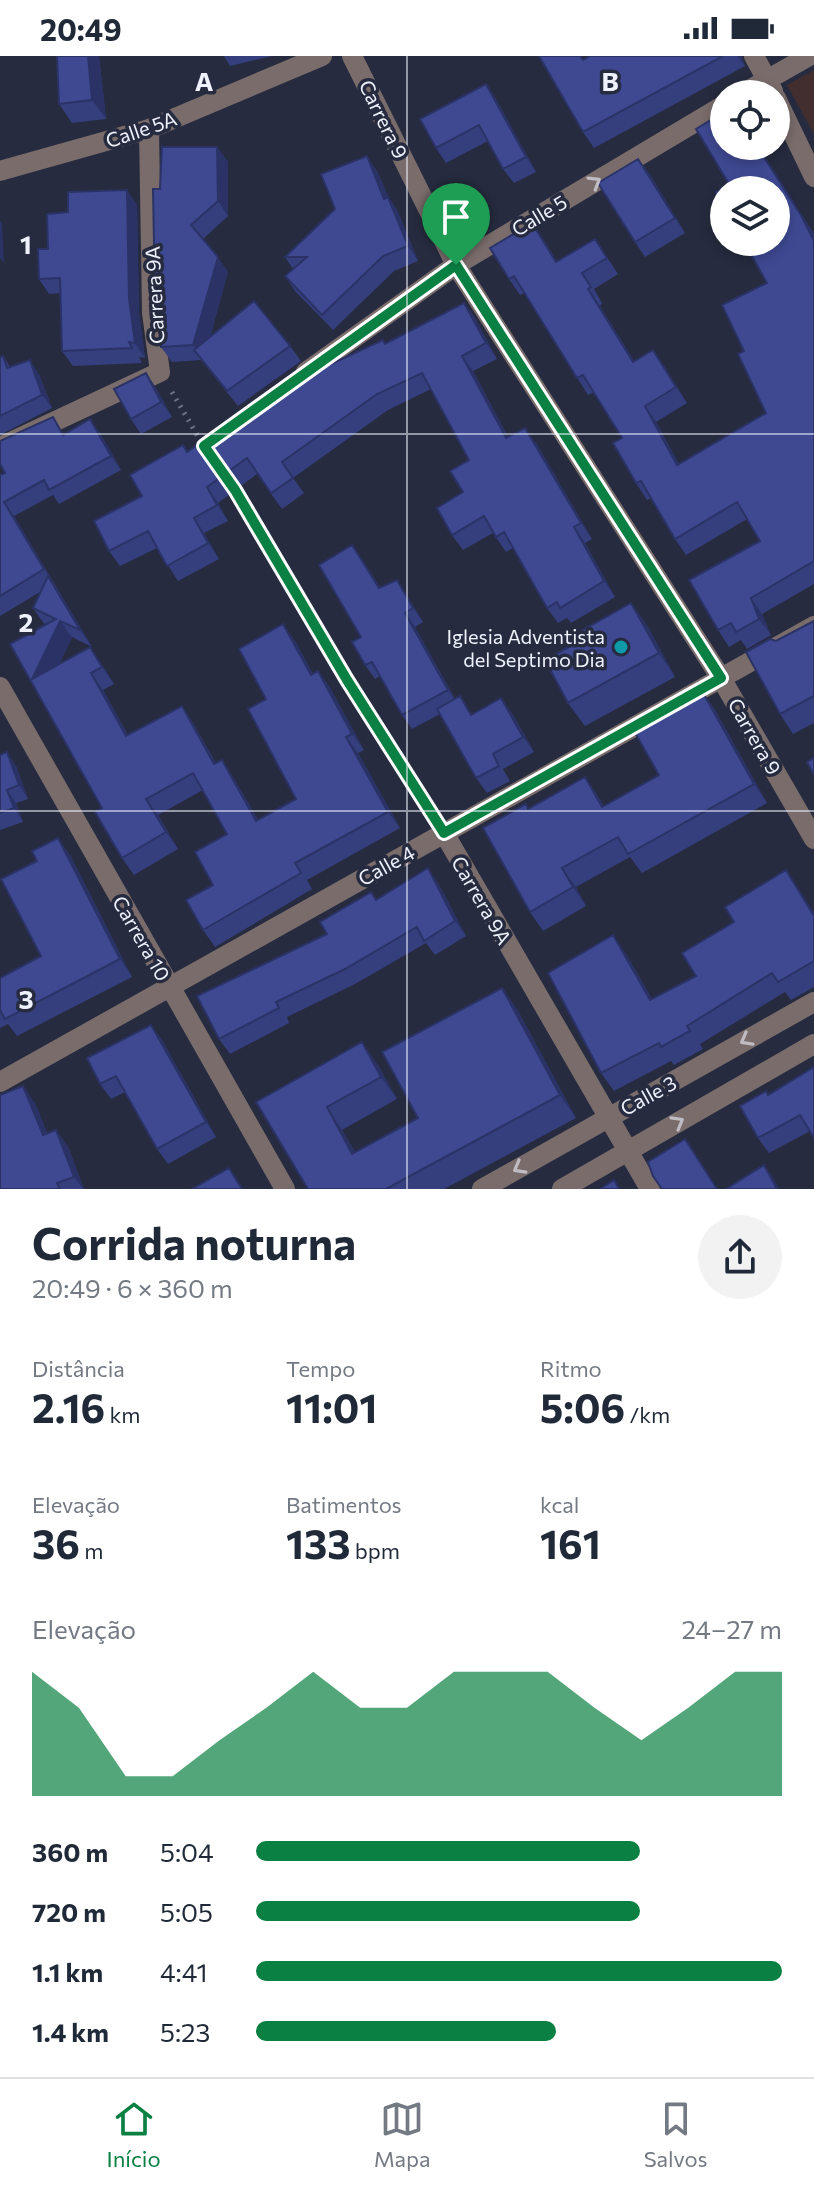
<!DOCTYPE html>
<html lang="pt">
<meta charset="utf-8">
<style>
:root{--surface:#fff;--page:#f2f2f3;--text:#1f2937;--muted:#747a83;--line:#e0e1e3;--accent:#0b8043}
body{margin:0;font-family:Commissioner,sans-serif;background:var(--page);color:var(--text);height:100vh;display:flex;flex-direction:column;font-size:30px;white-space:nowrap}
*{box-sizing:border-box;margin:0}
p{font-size:26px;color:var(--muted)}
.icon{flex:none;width:44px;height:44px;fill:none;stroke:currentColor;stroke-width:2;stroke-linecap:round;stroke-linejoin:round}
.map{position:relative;height:1133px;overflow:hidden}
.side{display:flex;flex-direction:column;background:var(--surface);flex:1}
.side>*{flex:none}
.tools{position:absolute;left:710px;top:24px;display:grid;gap:16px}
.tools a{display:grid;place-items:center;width:80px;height:80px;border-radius:50%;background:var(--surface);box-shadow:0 4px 12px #0003;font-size:40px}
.pin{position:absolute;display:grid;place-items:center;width:68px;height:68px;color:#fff;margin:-82px -34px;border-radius:50% 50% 50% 0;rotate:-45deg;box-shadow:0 0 8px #0007}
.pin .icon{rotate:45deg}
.round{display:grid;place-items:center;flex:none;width:84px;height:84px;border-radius:42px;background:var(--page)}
.headline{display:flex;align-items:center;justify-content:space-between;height:136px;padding:0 32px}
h1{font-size:44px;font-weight:700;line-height:60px}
.metrics{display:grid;grid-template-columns:repeat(3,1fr);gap:12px;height:136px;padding:8px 32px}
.metrics div{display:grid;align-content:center}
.metrics b{font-size:40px;font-weight:700}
.metrics small{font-size:22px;font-weight:400}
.metrics p{font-size:22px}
.chart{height:224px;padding:16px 32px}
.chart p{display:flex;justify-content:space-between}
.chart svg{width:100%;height:144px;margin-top:8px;fill:var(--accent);opacity:.7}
ul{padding:0 32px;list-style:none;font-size:26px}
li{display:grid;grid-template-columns:128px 96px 1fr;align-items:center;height:60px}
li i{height:20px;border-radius:10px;background:var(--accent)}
.status{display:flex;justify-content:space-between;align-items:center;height:56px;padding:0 40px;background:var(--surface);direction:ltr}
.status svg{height:22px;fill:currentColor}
.menu{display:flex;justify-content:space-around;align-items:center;height:112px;border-top:2px solid var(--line);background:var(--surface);font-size:22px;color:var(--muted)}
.menu a{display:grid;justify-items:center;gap:4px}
.menu .active{color:var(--accent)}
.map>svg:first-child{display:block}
.education{fill:#422e2e}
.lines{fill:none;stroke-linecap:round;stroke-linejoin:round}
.path{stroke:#6d7283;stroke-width:5;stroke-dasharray:2 6;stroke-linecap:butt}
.minor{stroke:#796c6b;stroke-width:20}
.wall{fill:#353f7e}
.shaded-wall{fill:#2b3366}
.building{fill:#3e4992;stroke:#2b3366;stroke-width:2}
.oneway{stroke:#c0bcc3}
.route-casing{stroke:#fff;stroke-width:16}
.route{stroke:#0b8043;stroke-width:10}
.grid{fill:none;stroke:#eff2fd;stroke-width:2;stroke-opacity:0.55}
.culture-dot{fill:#0f9aa8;stroke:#262b3f;stroke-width:3}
.labels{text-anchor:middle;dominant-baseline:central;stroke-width:7;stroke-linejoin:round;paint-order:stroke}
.street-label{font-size:20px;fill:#eff2fd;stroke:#262b3f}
.poi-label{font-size:20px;fill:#eff2fd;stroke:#262b3f;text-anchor:end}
.grid-label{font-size:26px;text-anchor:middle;font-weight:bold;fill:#eff2fd;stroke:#262b3f;stroke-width:7;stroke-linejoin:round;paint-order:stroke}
</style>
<div class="status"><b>20:49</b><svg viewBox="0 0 49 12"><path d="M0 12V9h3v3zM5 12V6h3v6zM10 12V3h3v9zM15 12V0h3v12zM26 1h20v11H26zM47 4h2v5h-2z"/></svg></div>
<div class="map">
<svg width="814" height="1133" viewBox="0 0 814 1133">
<rect width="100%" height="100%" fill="#262b3f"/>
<path class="education" d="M 814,14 L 814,78 L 787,29 Z"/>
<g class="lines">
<path class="path" d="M 172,336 L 203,389
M 232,430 L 347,624 L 433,759"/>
<path class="minor" d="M 352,0 L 456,209 L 721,622 L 814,783
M 754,0 L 773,35
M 742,38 L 809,0
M 776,42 L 814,121
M 0,115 L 149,73 L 322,0
M 306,316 L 456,209 L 724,49
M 0,391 L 160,316 L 152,257 L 149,73
M 0,631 L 285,1133
M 444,777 L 650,1133
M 0,1026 L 814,570
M 482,1133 L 814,946
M 562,1133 L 814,988"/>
</g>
<path class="wall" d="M 57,0 L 99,0 L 106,63 L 72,67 L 59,48 Z
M 224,0 L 272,0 L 230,10 Z
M 590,0 L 741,0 L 745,10 L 594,92 L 583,76 L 584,3 Z
M 486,28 L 496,43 L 536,116 L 514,127 L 503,113 L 488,85 L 446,107 L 436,92 Z
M 758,90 L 814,178 L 814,528 L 762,558 L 771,579 L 747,593 L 741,584 L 729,591 L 718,574 L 760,485 L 747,463 L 686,499 L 675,483 L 651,442 L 647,444 L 636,427 L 622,382 L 594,336 L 588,339 L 524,237 L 520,239 L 509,223 L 543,183 L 557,206 L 595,183 L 618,218 L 594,233 L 602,247 L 600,250 L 634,305 L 664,310 L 687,347 L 656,366 L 679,408 L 766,357 L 744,295 L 767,227 L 729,128 Z
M 217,91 L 228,106 L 228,160 L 203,183 L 228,216 L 210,281 L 290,290 L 301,305 L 238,350 L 201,304 L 172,306 L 161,291 L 160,133 Z
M 377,115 L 389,142 L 398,156 L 418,205 L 394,215 L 333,274 L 295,235 L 285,220 L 293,213 L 285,201 Z
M 649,117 L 685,177 L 645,201 L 635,186 Z
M 137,149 L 139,257 L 145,302 L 139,301 L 142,307 L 73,310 L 62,295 L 60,237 L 49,238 L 39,223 L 48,193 L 68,156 Z
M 464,247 L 475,262 L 497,303 L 473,315 L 508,381 L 536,387 L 592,483 L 585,487 L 615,541 L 571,567 L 567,562 L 558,567 L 547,552 L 513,492 L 506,496 L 493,477 L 463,494 L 452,479 L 463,436 L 469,404 L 431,333 L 388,354 L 293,422 L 304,437 L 282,453 L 257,418 L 218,447 L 228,465 L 204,477 L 219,503 L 178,525 L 157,492 L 120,510 L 109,495 L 142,440 L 183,389 L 188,396 L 331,308 L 385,287 Z
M 3,300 L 10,311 L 39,318 L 52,352 L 0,379 L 0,301 Z
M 146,317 L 156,332 L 172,361 L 141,378 L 131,363 Z
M 100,377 L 121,414 L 59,448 L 53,439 L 14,460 L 92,591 L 72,581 L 59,608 L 90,591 L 114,628 L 103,634 L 128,679 L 182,650 L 193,667 L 216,707 L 233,721 L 258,764 L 296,743 L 266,643 L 295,585 L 313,618 L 318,615 L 330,632 L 364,694 L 358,697 L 400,772 L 307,824 L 312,833 L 215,891 L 203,874 L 213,829 L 227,778 L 203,734 L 158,759 L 178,793 L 134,819 L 122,802 L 102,752 L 45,569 L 33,552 L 40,536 L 0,560 L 0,419 L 64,378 Z
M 362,503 L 380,532 L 406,538 L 423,566 L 415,571 L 455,643 L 472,658 L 512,657 L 534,696 L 503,713 L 510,725 L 487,737 L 476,722 L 440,658 L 412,673 L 402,659 L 380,620 L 375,623 L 365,609 L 361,581 Z
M 631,547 L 648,571 L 675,621 L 585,670 L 568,647 L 578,586 Z
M 814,565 L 814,667 L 793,678 L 780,658 L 776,585 Z
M 702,635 L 715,654 L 767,747 L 642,817 L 630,801 L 576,831 L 586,850 L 543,875 L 530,856 L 585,721 L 604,750 L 659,719 Z
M 0,699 L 16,710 L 28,743 L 16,747 L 23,766 L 0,774 Z
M 70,799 L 132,921 L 17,980 L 8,968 L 0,972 L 0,922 L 41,900 Z
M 786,814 L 814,857 L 814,931 L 791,944 L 785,936 L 700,988 L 703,993 L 674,1009 L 671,1005 L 614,1035 L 601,1017 L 626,898 L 652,943 L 696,920 L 734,866 Z
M 438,827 L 466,880 L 435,899 L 426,887 L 355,928 L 287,961 L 289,967 L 230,998 L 219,983 L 371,836 L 377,844 Z
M 502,932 L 518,955 L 576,1062 L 444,1133 L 308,1133 L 256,1046 L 378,1009 L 397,1043 L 342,1074 L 355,1096 L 418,1062 Z
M 162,984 L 216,1081 L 168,1108 L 157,1093 L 125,1036 L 111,1043 L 100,1028 Z
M 814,1011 L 810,1075 L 769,1097 L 758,1082 L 769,1039 Z
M 35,1047 L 47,1077 L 56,1074 L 68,1091 L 84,1133 L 1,1133 Z"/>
<path class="shaded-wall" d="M 88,0 L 99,0 L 106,63 L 92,44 Z
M 737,0 L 741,0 L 745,10 Z
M 486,28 L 496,43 L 536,116 L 526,101 Z
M 757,90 L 814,178 L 814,185 Z
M 217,91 L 228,106 L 228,160 L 218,145 Z
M 367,100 L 377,115 L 389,142 L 398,156 L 418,205 L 408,190 L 384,143 Z
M 638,103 L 649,117 L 685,177 L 675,162 Z
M 127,134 L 137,149 L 139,257 L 145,302 L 135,287 L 129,243 Z
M 0,164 L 2,167 L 4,207 L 0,202 Z
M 218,201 L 228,216 L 204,304 L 193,289 Z
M 588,233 L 600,250 L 644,322 L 633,306 Z
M 464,247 L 475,262 L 497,303 L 486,287 Z
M 653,294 L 664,310 L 687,347 L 676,331 Z
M 462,300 L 473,315 L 517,398 L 506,382 Z
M 30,304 L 39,318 L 52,352 L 42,339 Z
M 146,317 L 156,332 L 172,361 L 161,346 Z
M 645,350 L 656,366 L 688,425 L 677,409 Z
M 90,363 L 100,377 L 121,414 L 111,400 Z
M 525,372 L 536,387 L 592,483 L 581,467 Z
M 207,431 L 218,447 L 228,465 L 217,449 Z
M 4,446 L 14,460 L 54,528 L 44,513 Z
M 194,462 L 204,477 L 219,503 L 208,487 Z
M 574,471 L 585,487 L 615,541 L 604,525 Z
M 352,489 L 362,503 L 389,546 L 379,532 Z
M 48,520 L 60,537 L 92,591 L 80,574 Z
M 397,524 L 406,538 L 423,566 L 413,552 Z
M 751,542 L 762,558 L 771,579 L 759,563 Z
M 631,547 L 648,571 L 675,621 L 659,597 Z
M 405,557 L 415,571 L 457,648 L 448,634 Z
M 60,565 L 72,581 L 44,640 L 32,623 Z
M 283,568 L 295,585 L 323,636 L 311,619 Z
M 90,591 L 102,608 L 114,628 L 102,611 Z
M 318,615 L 330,632 L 364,694 L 352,678 Z
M 91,617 L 103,634 L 138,697 L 126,680 Z
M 702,635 L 715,654 L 767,747 L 754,728 Z
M 501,642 L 512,657 L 534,696 L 523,681 Z
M 182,650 L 193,667 L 226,725 L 214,708 Z
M 346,681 L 358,697 L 400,772 L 388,756 Z
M 7,696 L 16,710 L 28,743 L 19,729 Z
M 222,704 L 233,721 L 267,781 L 256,765 Z
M 585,721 L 598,740 L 615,770 L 602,751 Z
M 7,734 L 16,747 L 23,766 L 14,752 Z
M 146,743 L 158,759 L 178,793 L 166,776 Z
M 58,782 L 70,799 L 132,921 L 120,903 Z
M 428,812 L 438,827 L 466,880 L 455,865 Z
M 562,812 L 576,831 L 586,850 L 573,831 Z
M 786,814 L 814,857 L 814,860 Z
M 613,879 L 626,898 L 663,962 L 650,944 Z
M 502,932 L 518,955 L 576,1062 L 560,1039 Z
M 151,969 L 162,984 L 216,1081 L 206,1066 Z
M 362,986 L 378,1009 L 397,1043 L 381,1021 Z
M 23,1030 L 35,1047 L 55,1096 L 43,1079 Z
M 327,1051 L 342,1074 L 368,1120 L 352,1098 Z
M 56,1074 L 68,1091 L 84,1133 L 83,1133 L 74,1121 Z
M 764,1109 L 774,1123 L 779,1133 L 777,1133 Z"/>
<path class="building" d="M 57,0 L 88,0 L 92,44 L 59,48 Z
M 539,0 L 580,0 L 583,4 L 590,0 L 723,0 L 583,76 Z
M 486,28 L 526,101 L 503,113 L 479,69 L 436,92 L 420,63 Z
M 724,56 L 724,90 L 757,90 L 802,161 L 814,185 L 814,505 L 751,542 L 759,563 L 736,576 L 731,567 L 718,574 L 689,524 L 760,485 L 737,446 L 675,483 L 641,425 L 636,427 L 613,387 L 622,382 L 583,319 L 577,322 L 514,220 L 509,223 L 490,192 L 532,167 L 556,206 L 595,183 L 607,202 L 582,217 L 591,231 L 588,233 L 633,306 L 653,294 L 676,331 L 645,350 L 677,409 L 766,357 L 738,298 L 744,295 L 722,249 L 767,227 L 744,186 L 776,186 L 776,134 L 724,134 L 724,150 L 716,136 L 729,128 L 696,73 Z
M 162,91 L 217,91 L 218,145 L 191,169 L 218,201 L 193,289 L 161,291 L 155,241 L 153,133 L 160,133 Z
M 367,100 L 384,143 L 388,141 L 408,190 L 383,200 L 322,259 L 285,220 L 307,201 L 285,201 L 335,153 L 321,118 Z
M 638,103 L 675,162 L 635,186 L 598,127 Z
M 127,134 L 129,243 L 135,287 L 129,286 L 132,292 L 62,295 L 60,222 L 39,223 L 38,193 L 48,193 L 47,158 L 68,156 L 68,136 Z
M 254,245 L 290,290 L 227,335 L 194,294 Z
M 464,247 L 486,287 L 462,300 L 506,382 L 525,372 L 581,467 L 574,471 L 604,525 L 560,552 L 557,546 L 547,552 L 504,476 L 496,481 L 484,460 L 452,479 L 437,452 L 463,436 L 450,415 L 469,404 L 422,317 L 377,338 L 282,406 L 293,422 L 271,437 L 247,402 L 207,431 L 217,449 L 194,462 L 208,487 L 167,510 L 148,475 L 109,495 L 94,465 L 142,440 L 130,419 L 183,389 L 187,396 L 324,299 L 331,308 L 383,284 L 385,288 Z
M 3,300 L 7,312 L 30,304 L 42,339 L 0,360 L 0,301 Z
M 146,317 L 161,346 L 131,363 L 114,333 Z
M 53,361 L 63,379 L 90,363 L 111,400 L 49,434 L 44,424 L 4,446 L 44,513 L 0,540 L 0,419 L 5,417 L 0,408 L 0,385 Z
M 352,489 L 379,532 L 397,524 L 413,552 L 405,557 L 448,634 L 402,659 L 372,606 L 365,609 L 352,586 L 361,581 L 319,509 Z
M 48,520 L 80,574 L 60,565 L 32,623 L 90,591 L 102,611 L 91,617 L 126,680 L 182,650 L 214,708 L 222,704 L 256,765 L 296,743 L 248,653 L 266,643 L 239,593 L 283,568 L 311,619 L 318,615 L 352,678 L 346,681 L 388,756 L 295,807 L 301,817 L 203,874 L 186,844 L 213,829 L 195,796 L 227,778 L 193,717 L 146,743 L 166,776 L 122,802 L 95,756 L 102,752 L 10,588 L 56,563 L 33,552 Z
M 631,547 L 659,597 L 568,647 L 545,604 L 578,586 L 574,579 Z
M 814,565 L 814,640 L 780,658 L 746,596 L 770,583 L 776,585 Z
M 702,635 L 754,728 L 628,798 L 618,781 L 562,812 L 573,831 L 530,856 L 483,772 L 526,748 L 528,753 L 585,721 L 602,751 L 659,719 L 633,673 Z
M 460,640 L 471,659 L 501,642 L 523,681 L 493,698 L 499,710 L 476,722 L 437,653 Z
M 7,696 L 19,729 L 7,734 L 14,752 L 0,757 L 0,699 Z
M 814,702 L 814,719 L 807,706 Z
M 58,782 L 120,903 L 5,963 L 0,954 L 0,922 L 41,900 L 1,823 L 37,805 L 32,795 Z
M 428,812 L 455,865 L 424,885 L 417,871 L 345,913 L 276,946 L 279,952 L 219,983 L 197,940 L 327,878 L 320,866 L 371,836 L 376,844 Z
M 786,814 L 814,860 L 814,905 L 778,926 L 772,917 L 687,970 L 690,975 L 661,991 L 659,987 L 601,1017 L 548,917 L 613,879 L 650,944 L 696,920 L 682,897 L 734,866 L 725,851 Z
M 502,932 L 560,1039 L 386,1133 L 308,1133 L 256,1046 L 362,986 L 381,1021 L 327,1051 L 352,1098 L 418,1062 L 382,996 Z
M 151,969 L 206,1066 L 157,1093 L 116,1020 L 100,1028 L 87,1002 Z
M 814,1011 L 814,1082 L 800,1059 L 758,1082 L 740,1050 L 766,1035 L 768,1039 Z
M 23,1030 L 43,1079 L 56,1074 L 74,1121 L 57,1127 L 60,1133 L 1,1133 L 0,1131 L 0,1039 Z
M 685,1083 L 717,1133 L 662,1133 L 653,1120 L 648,1106 Z
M 764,1109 L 777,1133 L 726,1133 Z
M 229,1112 L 242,1133 L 192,1133 Z
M 614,1124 L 619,1133 L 600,1133 Z"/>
<defs><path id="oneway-chevron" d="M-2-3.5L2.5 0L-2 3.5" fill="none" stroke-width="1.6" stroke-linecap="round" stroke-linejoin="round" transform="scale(2)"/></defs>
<g class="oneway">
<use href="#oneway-chevron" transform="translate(595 126) rotate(-31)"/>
<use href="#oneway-chevron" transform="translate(746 984) rotate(151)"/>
<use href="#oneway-chevron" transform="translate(678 1066) rotate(-30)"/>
<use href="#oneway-chevron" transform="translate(519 1112) rotate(151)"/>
</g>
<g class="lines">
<defs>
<path id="route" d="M 456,209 L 721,622 L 444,777 L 347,624 L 235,434 L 204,390 Z"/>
</defs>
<use href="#route" class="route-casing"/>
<use href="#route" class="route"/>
</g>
<path class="grid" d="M 407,0 L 407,1133M 0,378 L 814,378M 0,755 L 814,755"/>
<circle class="culture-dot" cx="621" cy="591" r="8"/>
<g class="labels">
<g class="street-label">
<text transform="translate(384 63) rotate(64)">Carrera 9</text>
<text transform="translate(141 73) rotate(-19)">Calle 5A</text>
<text transform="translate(539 159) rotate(-31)">Calle 5</text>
<text transform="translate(154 239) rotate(-93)">Carrera 9A</text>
<text transform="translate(755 680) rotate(60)">Carrera 9</text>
<text transform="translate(386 809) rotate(-29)">Calle 4</text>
<text transform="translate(482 844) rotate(60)">Carrera 9A</text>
<text transform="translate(142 882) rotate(60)">Carrera 10</text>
<text transform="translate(648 1039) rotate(-29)">Calle 3</text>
</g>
<g class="poi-label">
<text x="605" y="580">Iglesia Adventista<tspan x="605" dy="23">del Septimo Dia</tspan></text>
</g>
</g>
<g class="grid-label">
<text x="204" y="35">A</text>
<text x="610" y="35">B</text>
<text x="26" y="198">1</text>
<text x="26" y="576">2</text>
<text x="26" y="953">3</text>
</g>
</svg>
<div class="tools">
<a><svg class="icon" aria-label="locate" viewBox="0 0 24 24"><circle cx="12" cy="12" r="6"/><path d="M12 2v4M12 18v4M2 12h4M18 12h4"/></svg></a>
<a><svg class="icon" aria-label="layers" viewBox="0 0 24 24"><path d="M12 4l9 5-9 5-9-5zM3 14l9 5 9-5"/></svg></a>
</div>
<div class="pin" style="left:456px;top:209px;background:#1e9e55"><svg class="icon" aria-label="arrive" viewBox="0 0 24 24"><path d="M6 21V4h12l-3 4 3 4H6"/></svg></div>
</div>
<section class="side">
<div class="headline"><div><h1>Corrida noturna</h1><p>20:49 · 6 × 360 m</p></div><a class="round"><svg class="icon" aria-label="share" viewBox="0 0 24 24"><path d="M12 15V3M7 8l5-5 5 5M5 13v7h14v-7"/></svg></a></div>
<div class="metrics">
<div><p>Distância</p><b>2.16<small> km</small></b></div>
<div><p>Tempo</p><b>11:01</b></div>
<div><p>Ritmo</p><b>5:06<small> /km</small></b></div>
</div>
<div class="metrics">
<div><p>Elevação</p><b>36<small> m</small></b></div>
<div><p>Batimentos</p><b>133<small> bpm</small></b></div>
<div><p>kcal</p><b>161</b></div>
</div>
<div class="chart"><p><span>Elevação</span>24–27 m</p>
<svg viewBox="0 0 160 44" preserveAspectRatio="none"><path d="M0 44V6L10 17L20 38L30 38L40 27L50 17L60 6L70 17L80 17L90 6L100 6L110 6L120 17L130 27L140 17L150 6L160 6V44z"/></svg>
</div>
<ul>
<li><b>360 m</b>5:04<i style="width:73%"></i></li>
<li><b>720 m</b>5:05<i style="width:73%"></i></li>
<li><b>1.1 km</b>4:41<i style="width:100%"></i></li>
<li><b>1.4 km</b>5:23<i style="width:57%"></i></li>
</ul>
</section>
<nav class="menu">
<a class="active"><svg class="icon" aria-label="home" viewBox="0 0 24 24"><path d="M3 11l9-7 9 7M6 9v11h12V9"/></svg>Início</a>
<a><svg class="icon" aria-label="map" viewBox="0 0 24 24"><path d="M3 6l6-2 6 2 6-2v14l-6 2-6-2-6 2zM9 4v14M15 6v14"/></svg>Mapa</a>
<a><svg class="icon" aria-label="saved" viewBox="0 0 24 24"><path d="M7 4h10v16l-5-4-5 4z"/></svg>Salvos</a>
</nav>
